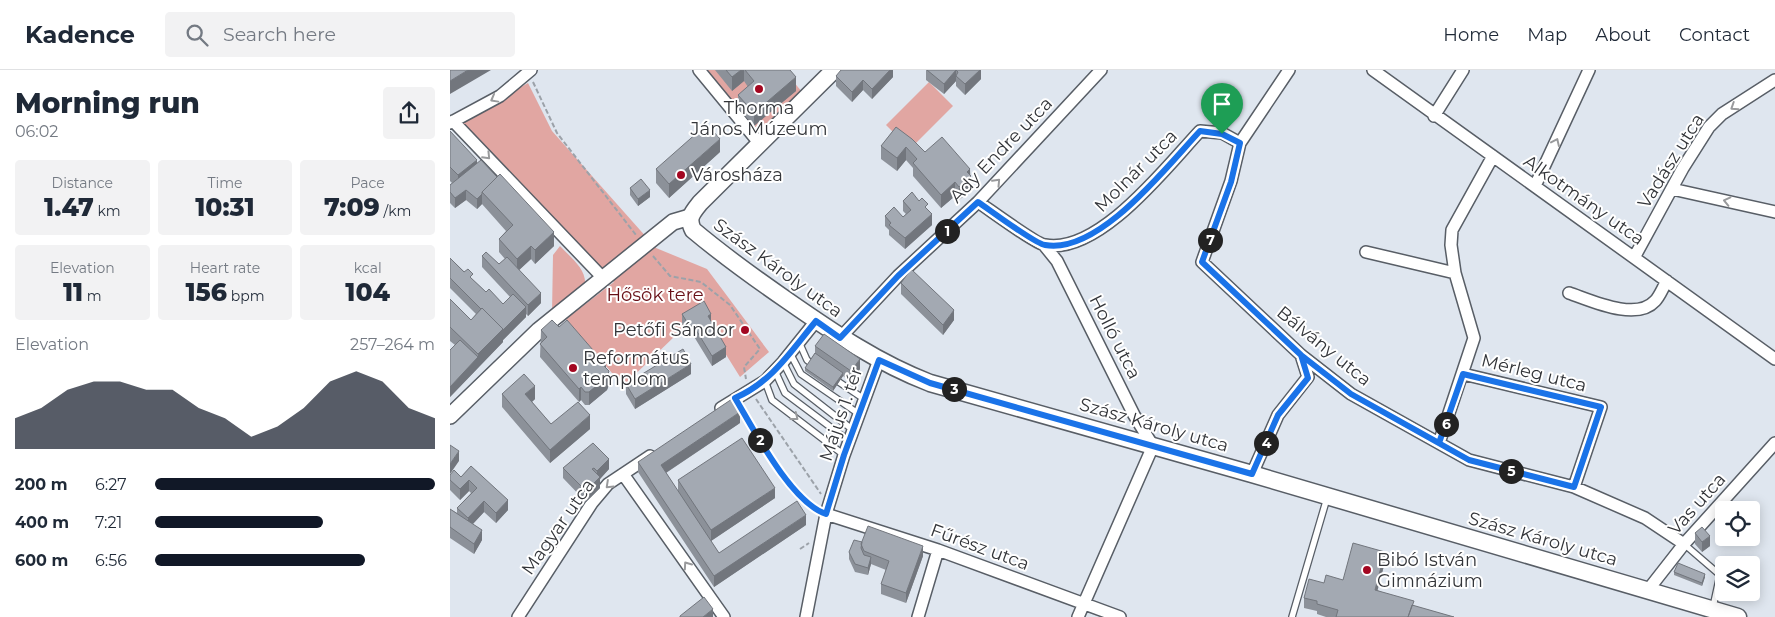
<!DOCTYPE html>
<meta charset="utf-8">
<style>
:root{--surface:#fff;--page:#f2f2f3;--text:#1f2937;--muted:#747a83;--line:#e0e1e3;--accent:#111827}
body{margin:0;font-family:Montserrat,sans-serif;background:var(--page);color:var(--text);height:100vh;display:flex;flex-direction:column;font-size:19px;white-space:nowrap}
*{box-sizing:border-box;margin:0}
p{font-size:16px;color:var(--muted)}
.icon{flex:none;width:28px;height:28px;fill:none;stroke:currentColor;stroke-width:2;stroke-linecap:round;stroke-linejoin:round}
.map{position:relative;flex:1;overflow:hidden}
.panel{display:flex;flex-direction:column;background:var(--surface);width:450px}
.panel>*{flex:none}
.tools{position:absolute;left:1265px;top:431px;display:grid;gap:10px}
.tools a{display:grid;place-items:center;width:45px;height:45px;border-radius:5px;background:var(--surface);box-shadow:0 2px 12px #0003;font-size:25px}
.pin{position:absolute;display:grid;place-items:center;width:42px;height:42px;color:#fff;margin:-51px -21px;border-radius:50% 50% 50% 0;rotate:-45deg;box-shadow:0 0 5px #0007}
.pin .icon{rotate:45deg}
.km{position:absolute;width:25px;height:25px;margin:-12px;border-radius:50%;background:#222;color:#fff;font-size:14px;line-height:25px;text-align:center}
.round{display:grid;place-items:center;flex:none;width:52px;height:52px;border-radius:5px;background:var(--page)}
.headline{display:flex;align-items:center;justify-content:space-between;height:85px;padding:0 15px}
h1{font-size:28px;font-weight:800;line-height:38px}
.figures{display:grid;grid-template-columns:repeat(3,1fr);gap:8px;height:85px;padding:5px 15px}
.figures div{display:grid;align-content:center;border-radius:5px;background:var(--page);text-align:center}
.figures b{font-size:25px;font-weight:800}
.figures small{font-size:14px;font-weight:400}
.figures p{font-size:14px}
.chart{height:140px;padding:10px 15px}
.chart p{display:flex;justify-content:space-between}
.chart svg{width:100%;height:90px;margin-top:5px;fill:var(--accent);opacity:.7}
ul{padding:0 15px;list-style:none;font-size:16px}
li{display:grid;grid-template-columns:80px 60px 1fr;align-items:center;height:38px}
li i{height:12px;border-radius:6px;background:var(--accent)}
header{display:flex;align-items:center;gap:30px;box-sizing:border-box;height:70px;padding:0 25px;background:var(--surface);border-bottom:1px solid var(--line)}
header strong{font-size:24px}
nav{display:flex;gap:28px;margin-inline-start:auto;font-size:18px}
.search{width:350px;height:45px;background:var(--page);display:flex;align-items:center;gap:12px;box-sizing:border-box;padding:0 18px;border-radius:5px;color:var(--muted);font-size:19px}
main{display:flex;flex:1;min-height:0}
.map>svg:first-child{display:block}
.green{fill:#e1a6a2}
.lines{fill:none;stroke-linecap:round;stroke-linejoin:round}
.service-casing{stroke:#585e66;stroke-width:8}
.minor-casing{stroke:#585e66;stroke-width:14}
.tertiary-casing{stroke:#585e66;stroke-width:18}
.secondary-casing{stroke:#585e66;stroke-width:19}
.path{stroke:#9ca2a9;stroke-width:2;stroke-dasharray:5 2.5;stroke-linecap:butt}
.service{stroke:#fff;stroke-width:5.5}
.minor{stroke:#fff;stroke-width:11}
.tertiary{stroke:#fff;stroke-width:15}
.secondary{stroke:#fff;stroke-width:16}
.wall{fill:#8c9199}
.shaded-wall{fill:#72767d}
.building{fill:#a3a9b2;stroke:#72767d}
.oneway{stroke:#999a9c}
.route-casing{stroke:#fff;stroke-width:10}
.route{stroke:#1a73e8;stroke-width:6}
.poi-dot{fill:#a30721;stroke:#fff;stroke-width:2}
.labels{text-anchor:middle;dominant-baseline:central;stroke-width:4;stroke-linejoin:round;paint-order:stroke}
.poi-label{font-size:18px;fill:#333539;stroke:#fff;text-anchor:start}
.street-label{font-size:18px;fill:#333539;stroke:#fff}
.park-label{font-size:18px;fill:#681017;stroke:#fff}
</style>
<header>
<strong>Kadence</strong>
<div class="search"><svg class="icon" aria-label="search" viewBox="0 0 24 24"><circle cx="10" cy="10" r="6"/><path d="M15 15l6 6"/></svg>Search here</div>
<nav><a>Home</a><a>Map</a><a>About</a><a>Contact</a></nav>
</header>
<main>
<section class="panel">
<div class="headline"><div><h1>Morning run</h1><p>06:02</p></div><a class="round"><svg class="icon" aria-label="share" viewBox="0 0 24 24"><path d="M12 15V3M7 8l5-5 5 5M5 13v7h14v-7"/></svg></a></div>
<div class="figures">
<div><p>Distance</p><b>1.47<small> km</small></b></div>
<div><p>Time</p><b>10:31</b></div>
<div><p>Pace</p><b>7:09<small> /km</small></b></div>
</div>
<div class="figures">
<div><p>Elevation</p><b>11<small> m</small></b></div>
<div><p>Heart rate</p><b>156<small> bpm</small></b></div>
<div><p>kcal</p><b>104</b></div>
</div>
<div class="chart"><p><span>Elevation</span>257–264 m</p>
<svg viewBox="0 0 160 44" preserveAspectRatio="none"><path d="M0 44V29L10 24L20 15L30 11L40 11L50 15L60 15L70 24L80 29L90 38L100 33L110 24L120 11L130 6L140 11L150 24L160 29V44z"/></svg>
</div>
<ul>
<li><b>200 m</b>6:27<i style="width:100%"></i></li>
<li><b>400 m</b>7:21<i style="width:60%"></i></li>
<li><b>600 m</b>6:56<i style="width:75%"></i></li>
</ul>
</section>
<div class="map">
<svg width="1325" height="547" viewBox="0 0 1325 547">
<rect width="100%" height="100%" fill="#dfe6ef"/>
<path class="green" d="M 253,0 L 334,0 L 352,22 L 308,65 Z
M 479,12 L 503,36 L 460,79 L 436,55 Z
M 78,13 L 102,61 L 206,178 L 257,199 L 319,282 L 290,307 L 252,246 L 225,266 L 173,316 L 116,249 L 164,212 L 10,52 Z
M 110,176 C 121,188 137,199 135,216 L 102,243 L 103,185 Z"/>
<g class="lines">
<defs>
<path id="service" d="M 349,272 L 357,290 L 365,296
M 340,283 L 351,304 L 409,344
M 333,292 L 344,314 L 403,360
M 325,301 L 335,323 L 399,371
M 383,308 L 414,329
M 315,311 L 322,330 L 394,385
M 285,328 C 304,360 341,432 376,444
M 1234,474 L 1270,505 L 1263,537
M 842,547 L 877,428"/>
<path id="minor" d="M 249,0 L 310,74
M 839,0 L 790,73 L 781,111 L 752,192 L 851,285 L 901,324 L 1019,390 L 1124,417 L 1195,448 L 1234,474
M 923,0 L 1325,289
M 984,46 L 1013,0
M 3,51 L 153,208
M 0,53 L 50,26 L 81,0
M 1085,116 L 1139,0
M 1222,119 L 1325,142
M 528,132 C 540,140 586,174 595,175 C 649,185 717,96 750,61 L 772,63 L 790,73
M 594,175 L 607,191 L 684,345 L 703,376 L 628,547
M 916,182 L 1005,203
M 1185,186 L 1233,98 L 1259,57 L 1272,44 L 1325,10
M 1119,223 C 1140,230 1186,252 1205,231 C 1210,226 1213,217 1217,211
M 390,268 L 448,206 L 528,132 L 651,0
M 1013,304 L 1151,337 L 1124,417
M 271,338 L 315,311 L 333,292 L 366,251
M 989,373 L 1024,268 L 1005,203 L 1001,175 L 1002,160 L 1043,86
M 173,404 L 274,547
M 802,404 L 828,345 L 858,307 L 851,285
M 376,444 L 488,480 L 670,547
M 1198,520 L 1234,474 L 1325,373
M 68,547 L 142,433 L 158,414 L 200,386
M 356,547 L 376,444 L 394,385 L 429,290
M 468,547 L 488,480"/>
<path id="tertiary" d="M 0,346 L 89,260 L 223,152 L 240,147"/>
<path id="secondary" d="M 384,0 L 250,133 C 242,143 237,148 243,160 C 274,186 306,209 338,231 C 384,263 428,293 480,313 L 802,404 L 1288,547"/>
</defs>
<use href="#service" class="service-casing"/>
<use href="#minor" class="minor-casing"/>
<use href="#tertiary" class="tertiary-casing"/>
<use href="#secondary" class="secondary-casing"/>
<path class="path" d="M 83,12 L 107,63 L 186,165
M 203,186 L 220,206 L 251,212 L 280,235 L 310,279 L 294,297 L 296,309
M 306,329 L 371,424
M 350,479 L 359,473"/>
<use href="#service" class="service"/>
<use href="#minor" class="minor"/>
<use href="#tertiary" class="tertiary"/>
<use href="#secondary" class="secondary"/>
</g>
<path class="wall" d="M 265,0 L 340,0 L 346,21 L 304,56 L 288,38 L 288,25 L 298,17 L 294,11 L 282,21 Z
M 443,0 L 443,7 L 422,29 L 413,20 L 402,32 L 386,16 L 386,6 Z
M 476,0 L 531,0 L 531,9 L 515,25 L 506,16 L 506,11 L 494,24 L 476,10 Z
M 446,57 L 475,82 L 520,105 L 521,120 L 509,130 L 505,126 L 491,138 L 463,106 L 463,98 L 456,90 L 447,101 L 431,89 L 431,76 Z
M 0,61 L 27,93 L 104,176 L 85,194 L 81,189 L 69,200 L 91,233 L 78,246 L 76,244 L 76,247 L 53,270 L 53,272 L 0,327 L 5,275 L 0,271 L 0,229 L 21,250 L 26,244 L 0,218 L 0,188 L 36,222 L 53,234 L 60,227 L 32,197 L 32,186 L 49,194 L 55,189 L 49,182 L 49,169 L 56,161 L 32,134 L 27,139 L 16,130 L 5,138 L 0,133 L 0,115 L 2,113 L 0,111 Z
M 270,82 L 219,128 L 206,113 L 206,99 Z
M 180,118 L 200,127 L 188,136 L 180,125 Z
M 453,131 L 478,141 L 482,155 L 455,179 L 439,165 L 439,160 L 435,156 L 435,146 L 453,147 L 456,144 L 453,141 Z
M 451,213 L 504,250 L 493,265 L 451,224 Z
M 232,244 L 261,251 L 276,287 L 262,296 L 243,265 L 240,267 L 232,254 Z
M 109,257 L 156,298 L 159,315 L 157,320 L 139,335 L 135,335 L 131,330 L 129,332 L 90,287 L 91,260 Z
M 365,276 L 410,299 L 401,312 L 393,306 L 383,321 L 355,301 L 355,298 L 365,283 Z
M 241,304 L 185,339 L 176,324 L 176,314 Z
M 52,324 L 85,329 L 82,332 L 101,354 L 140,359 L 100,393 L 52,337 Z
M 290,353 L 216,403 L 228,421 L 228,410 L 325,428 L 261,471 L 269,483 L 356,455 L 264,517 L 188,402 L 188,392 Z
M 143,373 L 159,399 L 150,409 L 150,418 L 136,432 L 113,408 L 113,398 Z
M 21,396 L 58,440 L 46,453 L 34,442 L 23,454 L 32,470 L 24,484 L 0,468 L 0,439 L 7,443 L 7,438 L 21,423 L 19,421 L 10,430 L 0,420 L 0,410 L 11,407 Z
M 1245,463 L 1260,476 L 1252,482 L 1245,474 Z
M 412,472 L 473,486 L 456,533 L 431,524 L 431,514 L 436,500 L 421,494 L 418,505 L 405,502 L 399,489 L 399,482 Z
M 935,492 L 927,520 L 964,536 L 1004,547 L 876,547 L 867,544 L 867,541 L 854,538 L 854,528 L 893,510 Z
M 1224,502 L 1255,507 L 1252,516 L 1224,505 Z"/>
<path class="shaded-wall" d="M 18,0 L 41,0 L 0,24 L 0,11 Z
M 291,0 L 294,0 L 294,11 L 282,21 L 282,7 Z
M 440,0 L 443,0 L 443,7 L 422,29 L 422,19 Z
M 506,0 L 506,11 L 494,24 L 494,14 Z
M 530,0 L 531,0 L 531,9 L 515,25 L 515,14 Z
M 346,7 L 346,21 L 304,56 L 304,43 Z
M 413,10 L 413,20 L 402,32 L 402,22 Z
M 270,69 L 270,82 L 219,128 L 219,114 Z
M 456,77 L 456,90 L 447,101 L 447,88 Z
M 27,90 L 27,103 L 8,119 L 8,105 Z
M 520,99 L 521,120 L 509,130 L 509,117 L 517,102 Z
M 505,112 L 505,126 L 491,138 L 491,125 Z
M 16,120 L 16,130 L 5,138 L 5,128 Z
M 200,120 L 200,127 L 188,136 L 188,129 Z
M 32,124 L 32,134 L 27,139 L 27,129 Z
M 482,144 L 482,155 L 455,179 L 455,168 Z
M 104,162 L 104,176 L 85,194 L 85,180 Z
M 81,176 L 81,189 L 67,202 L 67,189 Z
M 91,223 L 91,233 L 78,246 L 78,235 Z
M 76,237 L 76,247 L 53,270 L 53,272 L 0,327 L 0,317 L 28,287 L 28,284 L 53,259 Z
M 504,240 L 504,250 L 493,265 L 493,255 Z
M 261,244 L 261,254 L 258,246 Z
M 243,255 L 243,265 L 240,267 L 240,257 Z
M 276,277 L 276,287 L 262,296 L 262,286 Z
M 410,289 L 410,299 L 401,312 L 401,301 Z
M 241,294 L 241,304 L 185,339 L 185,329 Z
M 156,295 L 156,307 L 159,301 L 159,315 L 157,320 L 139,335 L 139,322 L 154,296 Z
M 393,303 L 393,306 L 383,321 L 383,317 Z
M 85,316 L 85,329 L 75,338 L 75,324 Z
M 131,317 L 131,330 L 129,332 L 129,319 Z
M 290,342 L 290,353 L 211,406 L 211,395 Z
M 140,345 L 140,359 L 100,393 L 100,380 Z
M 9,381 L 9,391 L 0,404 L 0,394 Z
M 159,389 L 159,399 L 150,409 L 150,418 L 136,432 L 136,421 L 147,410 L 147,401 Z
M 19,410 L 19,421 L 10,430 L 10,419 Z
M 325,418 L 325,428 L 261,471 L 261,460 Z
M 58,430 L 58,440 L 46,453 L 46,443 Z
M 34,431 L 34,442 L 18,459 L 18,448 Z
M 356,445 L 356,455 L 264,517 L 264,506 Z
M 32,460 L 32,470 L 24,484 L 24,474 Z
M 1260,466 L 1260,476 L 1252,482 L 1252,472 Z
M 473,476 L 473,486 L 456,533 L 456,523 Z
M 935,482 L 935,492 L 925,530 L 925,520 Z
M 421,487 L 421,494 L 418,505 L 418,498 Z
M 1255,504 L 1255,507 L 1252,516 L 1252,513 Z
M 263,539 L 263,547 L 253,547 Z"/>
<path class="building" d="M 0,0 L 18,0 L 0,11 Z
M 276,0 L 291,0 L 282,7 Z
M 295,0 L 340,0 L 346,7 L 304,43 L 288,25 L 304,11 Z
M 391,0 L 440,0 L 422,19 L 413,10 L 402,22 L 386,6 Z
M 477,0 L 530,0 L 515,14 L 506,6 L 508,2 L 506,0 L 494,14 Z
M 257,54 L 270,69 L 219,114 L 206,99 Z
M 446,57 L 462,69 L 475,82 L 492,67 L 520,99 L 517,102 L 521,106 L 509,117 L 505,112 L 491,125 L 463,93 L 467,89 L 456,77 L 447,88 L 431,76 Z
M 0,61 L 27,90 L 8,105 L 0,97 Z
M 31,90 L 47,107 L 32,122 L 32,124 L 27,129 L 16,120 L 5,128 L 0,122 L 0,115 Z
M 50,104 L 104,162 L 85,180 L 81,176 L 67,189 L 49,169 L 63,155 L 32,122 Z
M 191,109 L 200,120 L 188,129 L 180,118 Z
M 462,122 L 469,131 L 472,128 L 478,134 L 475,137 L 482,144 L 455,168 L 439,155 L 441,153 L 435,146 L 444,137 L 453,147 L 461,140 L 453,131 Z
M 36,182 L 49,194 L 57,187 L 91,223 L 78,235 L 32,186 Z
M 0,188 L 14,202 L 18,199 L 23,204 L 20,207 L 36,222 L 39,219 L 53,234 L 63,224 L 76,237 L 53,260 L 53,259 L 32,238 L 31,239 L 0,208 Z
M 461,199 L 504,240 L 493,255 L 451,213 Z
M 0,229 L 21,250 L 32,238 L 53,259 L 28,284 L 0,257 Z
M 254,231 L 261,244 L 258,246 L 276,277 L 262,286 L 243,255 L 240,257 L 232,244 Z
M 102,250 L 109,257 L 117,250 L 156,295 L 154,296 L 159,301 L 157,307 L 139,322 L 135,322 L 131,317 L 129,319 L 90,274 L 97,267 L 91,260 Z
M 374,264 L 410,289 L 401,301 L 365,276 Z
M 10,270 L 28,287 L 0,317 L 0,280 Z
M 233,279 L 241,294 L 185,329 L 176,314 Z
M 365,283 L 393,303 L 383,317 L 355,298 Z
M 74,304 L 85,316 L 75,324 L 101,354 L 128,332 L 140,345 L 100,380 L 52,324 Z
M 282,329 L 290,342 L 211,395 L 269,483 L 347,431 L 356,445 L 264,506 L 188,392 Z
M 292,368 L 325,418 L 261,460 L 228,410 Z
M 143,373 L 159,389 L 147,401 L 144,398 L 142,399 L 150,407 L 136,421 L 113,398 Z
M 0,375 L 9,381 L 0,394 Z
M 21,396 L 58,430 L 46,443 L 34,431 L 18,448 L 7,438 L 27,418 L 19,410 L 10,419 L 0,410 L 0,405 L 4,400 L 11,407 Z
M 0,439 L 32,460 L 24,474 L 0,457 Z
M 418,456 L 473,476 L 456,523 L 431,514 L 439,491 L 414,481 L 411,474 Z
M 1252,457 L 1260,466 L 1252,472 L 1245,463 Z
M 404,470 L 412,472 L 411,478 L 414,485 L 421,487 L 418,498 L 405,494 L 399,482 Z
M 903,473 L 935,482 L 925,520 L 964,531 L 958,547 L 886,547 L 888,540 L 867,534 L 867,531 L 854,528 L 859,509 L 874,513 L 876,505 L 893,510 Z
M 1228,493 L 1255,504 L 1252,513 L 1224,502 Z
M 254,527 L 263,539 L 253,547 L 230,547 L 230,546 Z
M 962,535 L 1004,547 L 958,547 Z"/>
<defs><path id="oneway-chevron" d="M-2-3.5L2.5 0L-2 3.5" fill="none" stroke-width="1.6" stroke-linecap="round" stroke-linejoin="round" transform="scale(1.25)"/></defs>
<g class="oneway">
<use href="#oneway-chevron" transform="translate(44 29) rotate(151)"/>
<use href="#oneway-chevron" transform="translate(1284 37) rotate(147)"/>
<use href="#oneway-chevron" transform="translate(1106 72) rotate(-65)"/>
<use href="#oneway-chevron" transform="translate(37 86) rotate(46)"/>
<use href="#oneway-chevron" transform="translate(547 112) rotate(-47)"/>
<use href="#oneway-chevron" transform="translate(1277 131) rotate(-167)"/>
<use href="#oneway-chevron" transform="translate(345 347) rotate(38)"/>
<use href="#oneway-chevron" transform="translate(159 415) rotate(137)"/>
<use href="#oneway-chevron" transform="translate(237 495) rotate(-125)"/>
</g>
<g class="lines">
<defs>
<path id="route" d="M 772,64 L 750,61 C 717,96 649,185 595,175 C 585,174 540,140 528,132 L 448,206 L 390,268 L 366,251 C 341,281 322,312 285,328 C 304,360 341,432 376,444 L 394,385 L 429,290 L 480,313 L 802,404 L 828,345 L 858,308 L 851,285 L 901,324 L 1019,390 L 1124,417 L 1151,337 L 1013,304 L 989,373 L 901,324 L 851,285 L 752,192 L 781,112 L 790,73 L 772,64"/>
</defs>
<use href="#route" class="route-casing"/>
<use href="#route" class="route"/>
</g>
<g class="poi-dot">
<circle cx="309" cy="19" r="5"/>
<circle cx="231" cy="105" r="5"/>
<circle cx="295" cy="260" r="5"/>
<circle cx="123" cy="298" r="5"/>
<circle cx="917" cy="500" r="5"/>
</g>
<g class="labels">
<g class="poi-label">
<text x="309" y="38" text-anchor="middle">Thorma<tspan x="309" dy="21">János Múzeum</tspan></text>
<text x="241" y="105">Városháza</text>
<text x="285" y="260" text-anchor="end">Petőfi Sándor</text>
<text x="133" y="288">Református<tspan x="133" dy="21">templom</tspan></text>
<text x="927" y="490">Bibó István<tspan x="927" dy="21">Gimnázium</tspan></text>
</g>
<g class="street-label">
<text transform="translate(551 80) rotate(-46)">Ady Endre utca</text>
<text transform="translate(1221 91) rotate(-58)">Vadász utca</text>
<text transform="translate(686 101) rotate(-45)">Molnár utca</text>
<text transform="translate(1134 130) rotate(35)">Alkotmány utca</text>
<text transform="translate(328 198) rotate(36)">Szász Károly utca</text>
<text transform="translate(665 267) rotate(63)">Holló utca</text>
<text transform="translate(874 276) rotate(39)">Bálvány utca</text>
<text transform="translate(1084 303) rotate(14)">Mérleg utca</text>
<text transform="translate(391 344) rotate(-71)">Május 1. tér</text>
<text transform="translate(704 355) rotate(16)">Szász Károly utca</text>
<text transform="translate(1247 434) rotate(-48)">Vas utca</text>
<text transform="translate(108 457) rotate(-55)">Magyar utca</text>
<text transform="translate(1093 469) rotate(16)">Szász Károly utca</text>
<text transform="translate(530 477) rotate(20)">Fűrész utca</text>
</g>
<g class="park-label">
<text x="205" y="225">Hősök tere</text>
</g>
</g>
</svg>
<div class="tools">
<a><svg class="icon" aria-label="locate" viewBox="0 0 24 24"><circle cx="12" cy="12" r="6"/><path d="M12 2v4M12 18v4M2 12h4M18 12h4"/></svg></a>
<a><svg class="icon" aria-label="layers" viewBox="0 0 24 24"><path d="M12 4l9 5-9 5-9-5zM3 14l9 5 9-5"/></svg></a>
</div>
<div class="pin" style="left:772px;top:64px;background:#1e9e55"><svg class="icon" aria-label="arrive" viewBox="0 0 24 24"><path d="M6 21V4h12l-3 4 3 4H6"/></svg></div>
<b class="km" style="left:497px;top:161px">1</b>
<b class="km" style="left:310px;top:370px">2</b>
<b class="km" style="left:504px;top:319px">3</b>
<b class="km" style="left:816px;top:373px">4</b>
<b class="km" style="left:1061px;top:401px">5</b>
<b class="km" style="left:996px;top:354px">6</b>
<b class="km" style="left:760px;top:170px">7</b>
</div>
</main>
